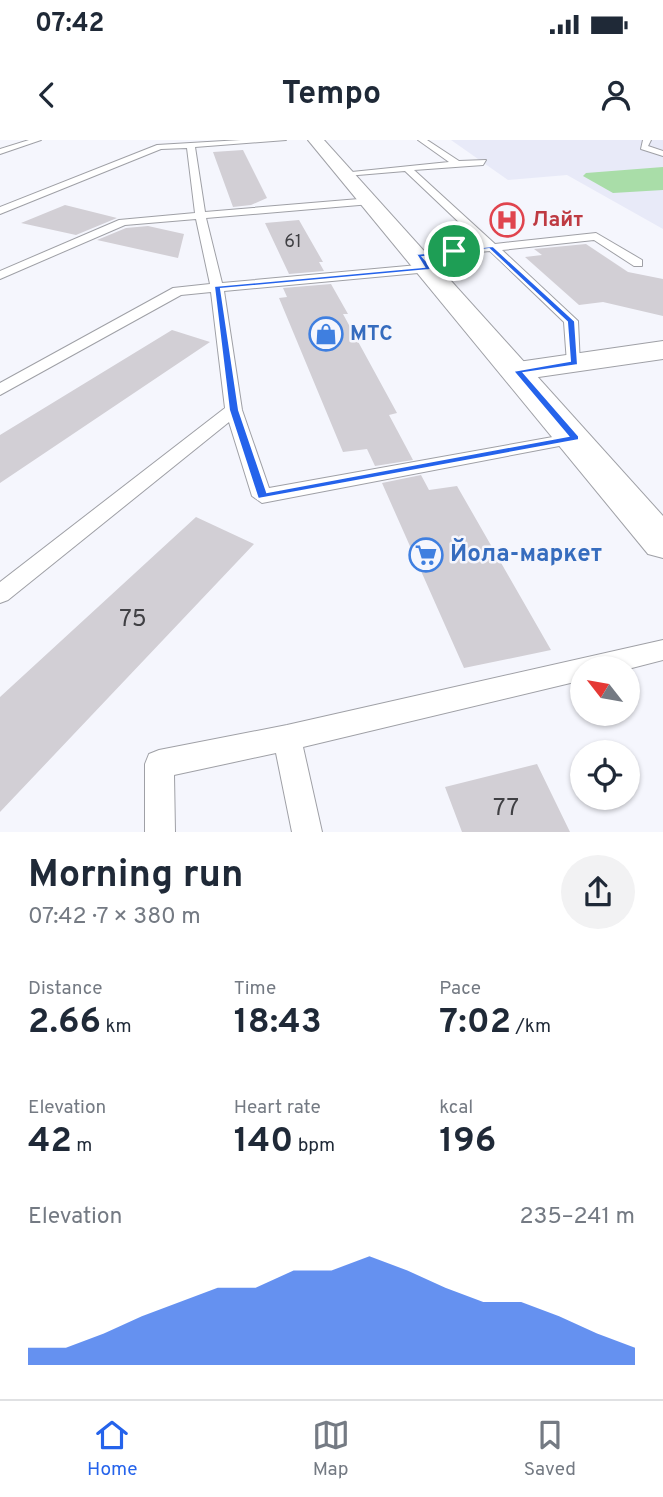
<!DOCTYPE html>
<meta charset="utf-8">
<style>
:root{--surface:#fff;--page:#f2f2f3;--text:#1f2937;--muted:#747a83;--line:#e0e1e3;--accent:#2563eb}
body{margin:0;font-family:Overpass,sans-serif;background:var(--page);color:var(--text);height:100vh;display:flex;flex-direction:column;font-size:26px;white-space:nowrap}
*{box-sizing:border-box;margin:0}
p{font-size:23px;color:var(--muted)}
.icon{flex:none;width:38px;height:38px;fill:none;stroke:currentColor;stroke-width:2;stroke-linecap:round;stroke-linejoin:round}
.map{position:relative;height:692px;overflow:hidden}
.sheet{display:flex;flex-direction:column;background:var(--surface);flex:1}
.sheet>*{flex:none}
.needle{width:46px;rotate:301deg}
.buttons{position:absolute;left:570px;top:516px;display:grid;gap:14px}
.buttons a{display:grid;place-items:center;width:70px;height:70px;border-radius:50%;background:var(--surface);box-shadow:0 2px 5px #0004;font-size:35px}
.pin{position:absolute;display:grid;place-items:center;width:60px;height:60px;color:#fff;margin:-30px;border:4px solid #fff;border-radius:50%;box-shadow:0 2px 7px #0007}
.round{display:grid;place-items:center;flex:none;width:74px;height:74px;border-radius:37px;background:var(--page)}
.headline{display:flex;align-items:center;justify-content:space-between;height:119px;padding:0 28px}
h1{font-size:38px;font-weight:700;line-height:52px}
.figures{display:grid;grid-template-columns:repeat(3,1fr);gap:10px;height:119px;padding:7px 28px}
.figures div{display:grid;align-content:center}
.figures b{font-size:35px;font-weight:700}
.figures small{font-size:19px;font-weight:400}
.figures p{font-size:19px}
.chart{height:196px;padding:14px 28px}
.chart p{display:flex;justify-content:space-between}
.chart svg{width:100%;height:126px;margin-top:7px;fill:var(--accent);opacity:.7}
.status{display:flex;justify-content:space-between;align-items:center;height:49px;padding:0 35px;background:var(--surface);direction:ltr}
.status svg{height:19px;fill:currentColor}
header{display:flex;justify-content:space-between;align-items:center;height:91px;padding:0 28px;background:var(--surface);font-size:32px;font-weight:700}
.dock{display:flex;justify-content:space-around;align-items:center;height:98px;border-top:2px solid var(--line);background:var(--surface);font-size:19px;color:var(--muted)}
.dock a{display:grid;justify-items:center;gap:4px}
.dock .active{color:var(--accent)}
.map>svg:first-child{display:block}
.built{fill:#e8eaf8}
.green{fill:#a9dda8}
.building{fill:#d2cfd5}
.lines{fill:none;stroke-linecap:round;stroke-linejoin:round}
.lane-casing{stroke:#9fa0a6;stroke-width:2}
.street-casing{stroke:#9fa0a6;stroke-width:2}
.secondary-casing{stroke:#9fa0a6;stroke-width:2}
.lane{fill:#fff;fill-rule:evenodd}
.street{fill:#fff;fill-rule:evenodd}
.secondary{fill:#fff;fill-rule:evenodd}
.route{fill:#2563eb;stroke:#fff;stroke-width:2;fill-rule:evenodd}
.labels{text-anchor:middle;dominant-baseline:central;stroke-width:5;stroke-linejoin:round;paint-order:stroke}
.far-number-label{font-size:18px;fill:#404044}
.far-health-label{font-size:21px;font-weight:bold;fill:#be3a42;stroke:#f5f6fd;text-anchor:start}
.far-shop-label{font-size:21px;font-weight:bold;fill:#366cbe;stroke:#f5f6fd;text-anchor:start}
.shop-label{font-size:24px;font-weight:bold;fill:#366cbe;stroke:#f5f6fd;text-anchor:start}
.near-number-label{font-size:24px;fill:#404044}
</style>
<div class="status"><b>07:42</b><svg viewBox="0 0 49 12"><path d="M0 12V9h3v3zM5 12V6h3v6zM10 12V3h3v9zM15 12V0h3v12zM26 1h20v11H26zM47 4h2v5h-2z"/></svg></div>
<header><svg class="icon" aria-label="back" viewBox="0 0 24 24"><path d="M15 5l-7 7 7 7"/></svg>Tempo<svg class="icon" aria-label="person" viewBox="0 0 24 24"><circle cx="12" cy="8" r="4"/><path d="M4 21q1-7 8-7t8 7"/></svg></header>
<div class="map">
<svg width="663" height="692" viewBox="0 0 663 692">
<rect width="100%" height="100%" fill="#f5f6fd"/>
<path class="built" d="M 451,0 L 663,0 L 663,89 L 567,35 L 508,40 Z"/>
<path class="green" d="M 663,27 L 663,50 L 613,53 L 583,36 L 586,33 Z"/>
<path class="building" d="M 243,10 L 267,58 L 251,65 L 233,67 L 213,12 Z
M 65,65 L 117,78 L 76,95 L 21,83 Z
M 299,80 L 323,122 L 319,122 L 324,131 L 289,134 L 265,83 Z
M 148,86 L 184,94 L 178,118 L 97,100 L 126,88 Z
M 586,104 L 628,132 L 663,139 L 663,176 L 603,162 L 579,165 L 525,117 L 542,115 L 534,109 Z
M 331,144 L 348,174 L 343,174 L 397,273 L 389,275 L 413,320 L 375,326 L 367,309 L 343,312 L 279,158 L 287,157 L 283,148 Z
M 172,190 L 210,202 L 0,343 L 0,295 Z
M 421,335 L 429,350 L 457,346 L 551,510 L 464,528 L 382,343 Z
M 196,377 L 254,404 L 0,672 L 0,557 Z
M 537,624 L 570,692 L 462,692 L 445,647 Z"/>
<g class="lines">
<defs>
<path id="lane" d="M 29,0 L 41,0 L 0,14 L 0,9 Z
M 241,0 L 286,0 L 195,7 L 205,72 L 371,58 L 376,61 L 371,64 L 206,78 L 222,143 L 429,124 L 435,128 L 429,132 L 224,151 L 242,270 L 269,348 L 575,293 L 584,298 L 575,303 L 262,363 L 252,356 L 229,282 L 8,460 L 0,463 L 0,442 L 225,268 L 211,152 L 181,155 L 0,255 L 0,243 L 173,148 L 210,144 L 196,79 L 125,85 L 0,139 L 0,131 L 119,80 L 195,73 L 187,8 L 161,9 L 0,74 L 0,67 L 157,5 Z
M 418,0 L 427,0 L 459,21 L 486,20 L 483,25 L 414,30 L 495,104 L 596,93 L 642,120 L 642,126 L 634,126 L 594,100 L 502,110 L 578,181 L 580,226 L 575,228 L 567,223 L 564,182 L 490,111 L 414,118 L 414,114 L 418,113 L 483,105 L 405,31 L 346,36 L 342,33 L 449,22 Z
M 643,0 L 651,0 L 648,6 L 663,11 L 663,16 L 641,9 Z
M 663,500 L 663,520 L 628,529 L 583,528 L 583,540 L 303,607 L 322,692 L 292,692 L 276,613 L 174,635 L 175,692 L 145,692 L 145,624 L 149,614 L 159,610 L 287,585 Z"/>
<path id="street" d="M 663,201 L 663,219 L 518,240 L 507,238 L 503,231 L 507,224 L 518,222 Z"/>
<path id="secondary" d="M 308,0 L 324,0 L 663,376 L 663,418 L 648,414 Z"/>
</defs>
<use href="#lane" class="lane-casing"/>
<use href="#street" class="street-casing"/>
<use href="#secondary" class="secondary-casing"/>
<use href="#lane" class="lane"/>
<use href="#street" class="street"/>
<use href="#secondary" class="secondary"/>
</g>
<path class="route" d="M 493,106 L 575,181 L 578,225 L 524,233 L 579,296 L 579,300 L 258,359 L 229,270 L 214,146 L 424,127 L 416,114 ZM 489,109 L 567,182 L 570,221 L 513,231 L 568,296 L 267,352 L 239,270 L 221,149 L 429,130 L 433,128 L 423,117 Z"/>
<defs>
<symbol id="hospital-ring" viewBox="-11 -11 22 22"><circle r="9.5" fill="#f5f6fd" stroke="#e0444e" stroke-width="1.5"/><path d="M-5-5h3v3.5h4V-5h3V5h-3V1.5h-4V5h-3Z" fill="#e0444e"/></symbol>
<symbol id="shop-ring" viewBox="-11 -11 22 22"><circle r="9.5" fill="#f5f6fd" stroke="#3f7fe0" stroke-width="1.5"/><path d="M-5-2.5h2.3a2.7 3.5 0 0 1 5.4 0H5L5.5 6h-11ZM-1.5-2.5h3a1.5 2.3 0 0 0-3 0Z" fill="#3f7fe0"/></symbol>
<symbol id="supermarket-ring" viewBox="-11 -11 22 22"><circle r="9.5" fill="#f5f6fd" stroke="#3f7fe0" stroke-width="1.5"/><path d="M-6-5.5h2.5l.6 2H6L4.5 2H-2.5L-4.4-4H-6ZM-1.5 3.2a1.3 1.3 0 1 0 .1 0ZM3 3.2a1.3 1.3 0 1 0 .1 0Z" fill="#3f7fe0"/></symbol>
</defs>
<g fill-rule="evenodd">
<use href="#hospital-ring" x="488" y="61" width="38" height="38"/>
<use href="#shop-ring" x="307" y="175" width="38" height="38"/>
<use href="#supermarket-ring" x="407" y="396" width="38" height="38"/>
</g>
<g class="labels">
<g class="far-number-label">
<text x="293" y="102">61</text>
</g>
<g class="far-health-label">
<text x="532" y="80">Лайт</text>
</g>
<g class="far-shop-label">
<text x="350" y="194">МТС</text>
</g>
<g class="shop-label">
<text x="450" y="415">Йола-маркет</text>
</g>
<g class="near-number-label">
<text x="133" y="480">75</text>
<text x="506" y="669">77</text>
</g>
</g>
</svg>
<div class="buttons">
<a><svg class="needle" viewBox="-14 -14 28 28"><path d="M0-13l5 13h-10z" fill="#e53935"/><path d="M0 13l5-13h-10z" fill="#747a83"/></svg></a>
<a><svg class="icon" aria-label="locate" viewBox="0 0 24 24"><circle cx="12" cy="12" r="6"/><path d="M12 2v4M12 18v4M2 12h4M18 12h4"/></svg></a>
</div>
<div class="pin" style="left:454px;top:111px;background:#1e9e55"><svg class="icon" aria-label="arrive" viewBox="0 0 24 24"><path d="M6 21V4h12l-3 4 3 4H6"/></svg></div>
</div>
<section class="sheet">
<div class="headline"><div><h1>Morning run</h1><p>07:42 · 7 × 380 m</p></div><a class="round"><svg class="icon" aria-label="share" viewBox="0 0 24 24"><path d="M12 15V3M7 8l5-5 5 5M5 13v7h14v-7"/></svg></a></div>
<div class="figures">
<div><p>Distance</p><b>2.66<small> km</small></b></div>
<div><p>Time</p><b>18:43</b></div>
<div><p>Pace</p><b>7:02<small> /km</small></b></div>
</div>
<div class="figures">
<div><p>Elevation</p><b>42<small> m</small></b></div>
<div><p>Heart rate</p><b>140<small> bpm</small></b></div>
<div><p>kcal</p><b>196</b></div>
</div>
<div class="chart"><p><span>Elevation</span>235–241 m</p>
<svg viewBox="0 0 160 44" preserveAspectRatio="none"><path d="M0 44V38L10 38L20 33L30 27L40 22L50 17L60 17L70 11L80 11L90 6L100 11L110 17L120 22L130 22L140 27L150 33L160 38V44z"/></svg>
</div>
</section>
<nav class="dock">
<a class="active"><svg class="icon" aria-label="home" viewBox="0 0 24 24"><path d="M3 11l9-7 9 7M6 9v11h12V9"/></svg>Home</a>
<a><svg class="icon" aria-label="map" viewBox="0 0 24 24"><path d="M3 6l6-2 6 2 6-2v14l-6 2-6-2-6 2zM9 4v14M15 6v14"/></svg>Map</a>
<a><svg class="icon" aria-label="saved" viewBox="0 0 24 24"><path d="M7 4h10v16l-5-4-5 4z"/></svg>Saved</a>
</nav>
